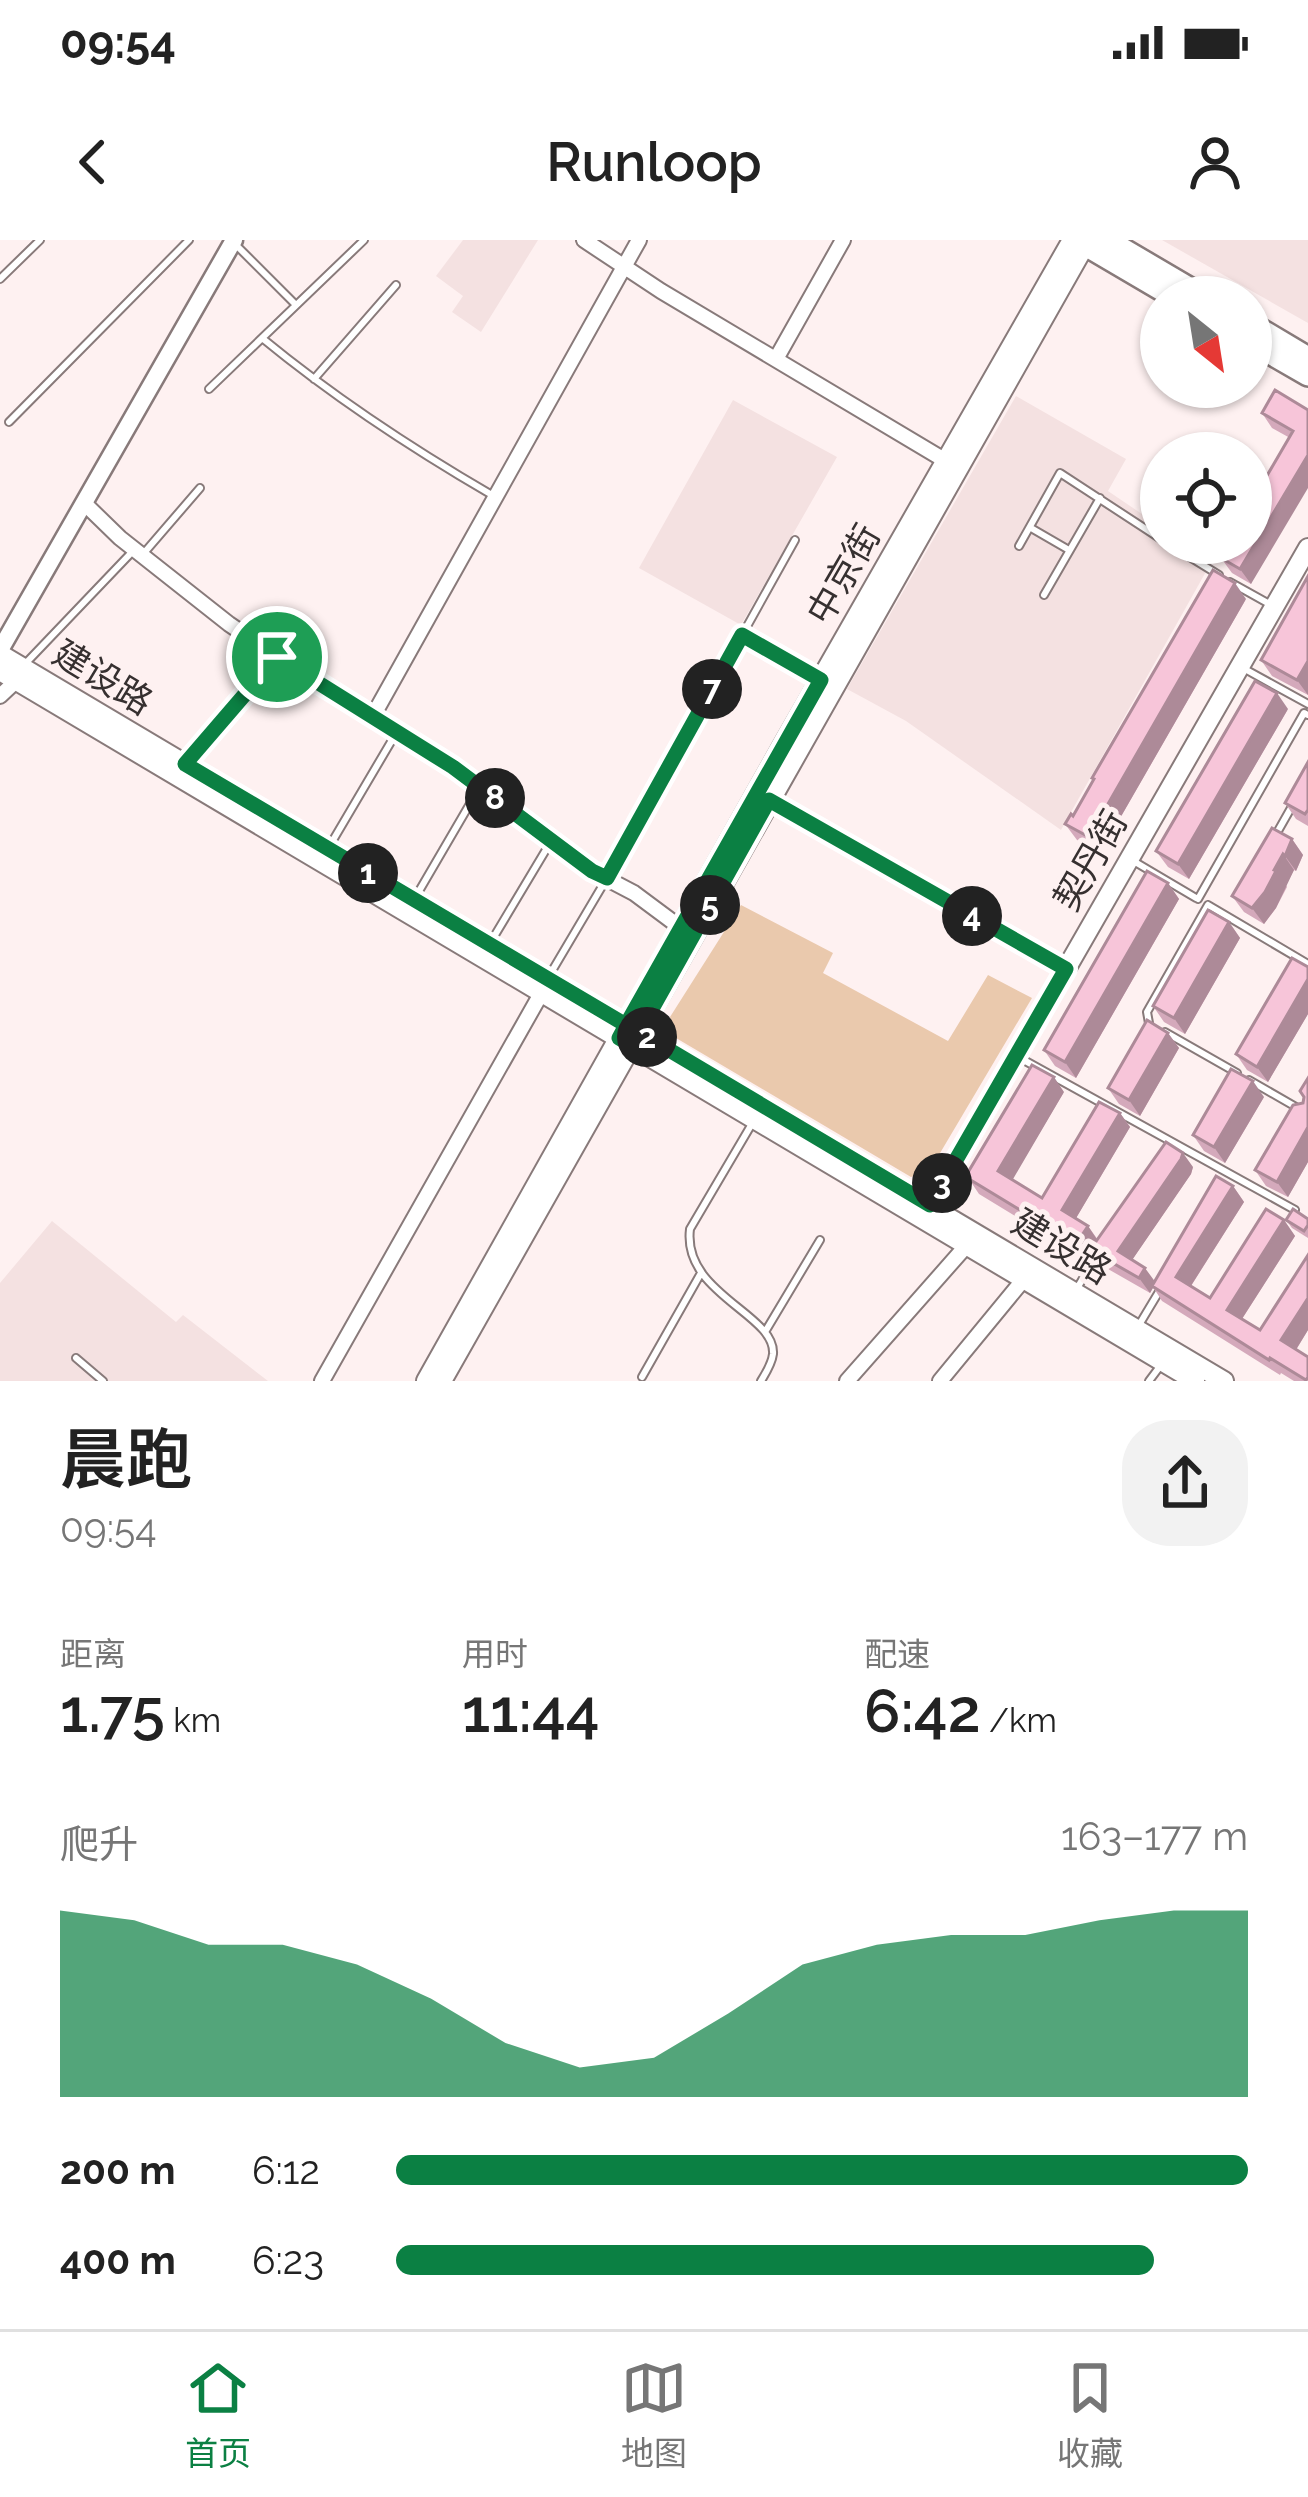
<!DOCTYPE html>
<html lang="zh">
<meta charset="utf-8">
<style>
:root{--surface:#fff;--page:#f2f2f2;--text:#222;--muted:#767676;--line:#e0e0e0;--accent:#0b8043}
body{margin:0;font-family:Raleway,"Noto Sans SC",sans-serif;background:var(--page);color:var(--text);height:100vh;display:flex;flex-direction:column;font-size:45px;white-space:nowrap}
*{box-sizing:border-box;margin:0}
p{font-size:39px;color:var(--muted)}
.icon{flex:none;width:66px;height:66px;fill:none;stroke:currentColor;stroke-width:2;stroke-linecap:round;stroke-linejoin:round}
.map{position:relative;height:1141px;overflow:hidden}
.drawer{display:flex;flex-direction:column;background:var(--surface);flex:1}
.drawer>*{flex:none}
.needle{width:78px;rotate:150deg}
.fabs{position:absolute;left:1140px;top:36px;display:grid;gap:24px}
.fabs a{display:grid;place-items:center;width:132px;height:132px;border-radius:50%;background:var(--surface);box-shadow:0 3px 9px #0004;font-size:60px}
.pin{position:absolute;display:grid;place-items:center;width:102px;height:102px;color:#fff;margin:-51px;border:6px solid #fff;border-radius:50%;box-shadow:0 3px 12px #0007}
.km{position:absolute;width:60px;height:60px;margin:-30px;border-radius:50%;background:#222;color:#fff;font-size:33px;line-height:60px;text-align:center}
.round{display:grid;place-items:center;flex:none;width:126px;height:126px;border-radius:48px;background:var(--page)}
.overview{display:flex;align-items:center;justify-content:space-between;height:204px;padding:0 60px}
h1{font-size:66px;font-weight:600;line-height:90px}
.stats{display:grid;grid-template-columns:repeat(3,1fr);gap:18px;height:204px;padding:12px 60px}
.stats div{display:grid;align-content:center}
.stats b{font-size:60px;font-weight:600}
.stats small{font-size:33px;font-weight:400}
.stats p{font-size:33px}
.chart{height:336px;padding:24px 60px}
.chart p{display:flex;justify-content:space-between}
.chart svg{width:100%;height:216px;margin-top:12px;fill:var(--accent);opacity:.7}
ul{padding:0 60px;list-style:none;font-size:39px}
li{display:grid;grid-template-columns:192px 144px 1fr;align-items:center;height:90px}
li i{height:30px;border-radius:15px;background:var(--accent)}
.status{display:flex;justify-content:space-between;align-items:center;height:84px;padding:0 60px;background:var(--surface);direction:ltr}
.status svg{height:33px;fill:currentColor}
header{display:flex;justify-content:space-between;align-items:center;height:156px;padding:0 60px;background:var(--surface);font-size:54px;font-weight:600}
.tabs{display:flex;justify-content:space-around;align-items:center;height:168px;border-top:3px solid var(--line);background:var(--surface);font-size:33px;color:var(--muted)}
.tabs a{display:grid;justify-items:center;gap:6px}
.tabs .selected{color:var(--accent)}
.map>svg:first-child{display:block}
.built{fill:#f4e1e1}
.green{fill:#eac9ad}
.lines{fill:none;stroke-linecap:round;stroke-linejoin:round}
.service-casing{stroke:#887a7a;stroke-width:10}
.minor-casing{stroke:#887a7a;stroke-width:18}
.tertiary-casing{stroke:#887a7a;stroke-width:21}
.secondary-casing{stroke:#887a7a;stroke-width:22}
.primary-casing{stroke:#887a7a;stroke-width:26}
.service{stroke:#fff;stroke-width:6}
.minor{stroke:#fff;stroke-width:14}
.tertiary{stroke:#fff;stroke-width:16}
.secondary{stroke:#fff;stroke-width:18}
.primary{stroke:#fff;stroke-width:21}
.wall{fill:#d4a9bb}
.shaded-wall{fill:#ad8a98}
.building{fill:#f7c5d9;stroke:#ad8a98;stroke-width:3}
.route-casing{stroke:#fff;stroke-width:24}
.route{stroke:#0b8043;stroke-width:15}
.labels{text-anchor:middle;dominant-baseline:central;stroke-width:10;stroke-linejoin:round;paint-order:stroke}
.street-label{font-size:36px;fill:#363030;stroke:#fef1f1}
</style>
<div class="status"><b>09:54</b><svg viewBox="0 0 49 12"><path d="M0 12V9h3v3zM5 12V6h3v6zM10 12V3h3v9zM15 12V0h3v12zM26 1h20v11H26zM47 4h2v5h-2z"/></svg></div>
<header><svg class="icon" aria-label="back" viewBox="0 0 24 24"><path d="M15 5l-7 7 7 7"/></svg>Runloop<svg class="icon" aria-label="person" viewBox="0 0 24 24"><circle cx="12" cy="8" r="4"/><path d="M4 21q1-7 8-7t8 7"/></svg></header>
<div class="map">
<svg width="1308" height="1141" viewBox="0 0 1308 1141">
<rect width="100%" height="100%" fill="#fef1f1"/>
<path class="built" d="M 463,0 L 538,0 L 481,92 L 452,72 L 463,56 L 436,36 Z
M 1162,0 L 1308,0 L 1308,83 Z
M 1016,156 L 1126,219 L 1108,251 L 1161,287 L 1161,303 L 1184,303 L 1190,307 L 1193,303 L 1205,303 L 1217,312 L 1061,590 L 906,481 L 847,449 Z
M 733,160 L 837,217 L 741,385 L 639,328 Z
M 52,981 L 176,1082 L 183,1075 L 268,1141 L 0,1141 L 0,1043 Z"/>
<path class="green" d="M 741,665 L 833,713 L 823,733 L 948,801 L 988,735 L 1032,758 L 930,930 L 911,937 L 676,798 L 670,777 Z"/>
<g class="lines">
<defs>
<path id="service" d="M 235,4 L 296,65
M 0,39 L 40,0
M 262,98 C 335,158 411,208 492,255
M 314,139 L 396,45
M 209,149 L 364,0
M 9,182 L 189,0
M 1031,288 L 1069,310
M 1167,303 L 1219,335
M 1019,306 L 1060,233 L 1161,299
M 144,313 L 200,248
M 1230,342 L 1271,365
M 1044,355 L 1100,258
M 742,395 L 818,439
M 25,424 L 132,312
M 1243,428 L 1308,464
M 189,519 L 275,420
M 771,562 L 1063,727
M 1274,598 L 1291,568
M 329,607 L 395,495
M 1130,619 L 1196,658
M 415,658 L 478,550
M 1198,659 L 1304,473 L 1308,475
M 1208,665 L 1308,724
M 492,700 L 550,603
M 549,736 L 607,638 L 795,300
M 1149,783 L 1147,772 L 1208,665
M 1165,792 L 1237,833
M 1020,818 L 1295,970
M 1249,840 L 1308,874
M 753,882 L 690,989 C 682,1054 776,1074 773,1114 C 772,1123 766,1133 761,1141
M 1076,1050 L 1097,1015
M 1139,1085 L 1160,1050
M 765,1092 L 820,1000
M 76,1118 L 103,1141
M 642,1137 L 701,1033
M 1149,1141 L 1161,1125"/>
<path id="minor" d="M 584,0 L 661,51 L 946,221
M 776,119 L 843,0
M 84,263 L 120,298 L 229,384 L 295,429 L 453,527 L 592,631 L 634,653 L 681,688
M 0,456 L 16,441
M 373,476 L 639,0
M 322,1141 L 542,752
M 847,1141 L 967,1005
M 940,1141 L 1024,1039"/>
<path id="tertiary" d="M 0,410 L 234,0"/>
<path id="secondary" d="M 0,414 L 1224,1141
M 0,431 L 1195,1141
M 930,966 L 1308,308
M 426,1141 L 783,505 L 1072,0
M 442,1141 L 1088,0"/>
<path id="primary" d="M 1077,0 L 1174,57
M 1107,0 L 1204,57
M 1251,84 L 1308,118
M 1251,102 L 1308,135"/>
</defs>
<use href="#service" class="service-casing"/>
<use href="#minor" class="minor-casing"/>
<use href="#tertiary" class="tertiary-casing"/>
<use href="#secondary" class="secondary-casing"/>
<use href="#primary" class="primary-casing"/>
<use href="#service" class="service"/>
<use href="#minor" class="minor"/>
<use href="#tertiary" class="tertiary"/>
<use href="#secondary" class="secondary"/>
<use href="#primary" class="primary"/>
</g>
<path class="wall" d="M 1308,170 L 1251,344 L 1232,333 L 1221,318 L 1290,198 L 1272,188 L 1262,173 Z
M 1308,335 L 1308,455 L 1272,436 L 1261,420 Z
M 1246,359 L 1100,613 L 1077,600 L 1065,584 Z
M 1288,469 L 1189,639 L 1168,627 L 1156,611 Z
M 1308,522 L 1308,586 L 1296,579 L 1285,563 Z
M 1292,599 L 1303,615 L 1296,631 L 1294,630 L 1286,645 L 1287,647 L 1276,668 L 1264,684 L 1244,672 L 1232,656 Z
M 1168,643 L 1179,659 L 1076,838 L 1055,826 L 1044,810 Z
M 1229,682 L 1240,698 L 1185,794 L 1164,782 L 1153,766 Z
M 1308,727 L 1308,774 L 1268,842 L 1247,830 L 1236,814 Z
M 1168,793 L 1179,808 L 1140,876 L 1119,864 L 1108,848 Z
M 1308,838 L 1308,922 L 1288,957 L 1266,946 L 1255,930 L 1303,863 Z
M 1064,852 L 1012,939 L 1042,958 L 1120,873 L 1130,887 L 1076,978 L 1088,986 L 1098,1000 L 1193,927 L 1191,934 L 1132,1020 L 1154,1041 L 1233,946 L 1244,962 L 1191,1046 L 1210,1058 L 1284,980 L 1295,996 L 1242,1079 L 1260,1090 L 1308,1015 L 1308,1090 L 1296,1110 L 1308,1141 L 1294,1141 L 1281,1133 L 1280,1135 L 1162,1061 L 1153,1047 L 1150,1053 L 1101,1025 L 1091,1011 L 1086,1019 L 979,954 L 969,939 Z
M 1264,857 L 1225,923 L 1204,911 L 1193,895 Z
M 1308,979 L 1308,998 L 1292,988 L 1286,980 Z"/>
<path class="shaded-wall" d="M 1308,215 L 1308,248 L 1251,344 L 1240,329 Z
M 1235,343 L 1246,359 L 1100,613 L 1089,597 Z
M 1308,421 L 1308,455 L 1297,440 Z
M 1277,453 L 1288,469 L 1189,639 L 1178,624 Z
M 1292,599 L 1303,615 L 1296,631 L 1285,616 Z
M 1283,614 L 1294,630 L 1276,668 L 1264,684 L 1252,668 Z
M 1168,643 L 1179,659 L 1076,838 L 1065,822 Z
M 1229,682 L 1240,698 L 1185,794 L 1174,778 Z
M 1308,739 L 1308,774 L 1268,842 L 1257,827 Z
M 1168,793 L 1179,808 L 1140,876 L 1129,860 Z
M 1054,837 L 1064,852 L 1009,946 L 998,931 Z
M 1253,841 L 1264,857 L 1225,923 L 1214,907 Z
M 1120,873 L 1130,887 L 1072,985 L 1062,970 Z
M 1308,887 L 1308,922 L 1288,957 L 1277,942 Z
M 1183,913 L 1193,927 L 1191,934 L 1128,1026 L 1118,1011 Z
M 1233,946 L 1244,962 L 1187,1052 L 1176,1037 Z
M 1284,980 L 1295,996 L 1238,1085 L 1227,1070 Z
M 1088,986 L 1098,1001 L 1086,1019 L 1076,1004 Z
M 1145,1028 L 1156,1043 L 1150,1053 L 1139,1038 Z
M 1308,1058 L 1308,1090 L 1292,1116 L 1281,1100 Z"/>
<path class="building" d="M 1275,150 L 1308,170 L 1308,215 L 1240,329 L 1221,318 L 1221,314 L 1227,303 L 1251,303 L 1251,263 L 1293,191 L 1262,173 Z
M 1213,330 L 1235,343 L 1089,597 L 1065,584 L 1071,574 L 1073,576 L 1094,539 L 1092,538 Z
M 1308,336 L 1308,421 L 1297,440 L 1261,420 Z
M 1255,441 L 1277,453 L 1178,624 L 1156,611 Z
M 1308,522 L 1308,570 L 1305,574 L 1285,563 Z
M 1272,588 L 1292,599 L 1285,616 L 1283,614 L 1274,630 L 1276,631 L 1265,652 L 1252,668 L 1232,656 Z
M 1147,631 L 1168,643 L 1065,822 L 1044,810 Z
M 1208,670 L 1229,682 L 1174,778 L 1153,766 Z
M 1292,718 L 1308,727 L 1308,739 L 1257,827 L 1236,814 Z
M 1147,780 L 1168,793 L 1129,860 L 1108,848 Z
M 1032,825 L 1054,837 L 998,931 L 1042,958 L 1099,862 L 1120,873 L 1062,970 L 1088,986 L 1076,1004 L 969,939 L 967,934 Z
M 1231,829 L 1253,841 L 1214,907 L 1193,895 Z
M 1308,838 L 1308,887 L 1277,942 L 1255,930 L 1293,865 L 1303,863 L 1304,857 L 1300,851 Z
M 1166,902 L 1183,913 L 1181,919 L 1118,1011 L 1145,1028 L 1139,1038 L 1090,1010 Z
M 1216,936 L 1233,946 L 1176,1037 L 1210,1058 L 1266,969 L 1284,980 L 1227,1070 L 1260,1090 L 1308,1015 L 1308,1058 L 1281,1100 L 1308,1117 L 1308,1137 L 1306,1140 L 1270,1118 L 1269,1120 L 1152,1046 Z
M 1293,969 L 1308,979 L 1308,985 L 1304,991 L 1286,980 Z"/>
<g class="lines">
<defs>
<path id="route" d="M 277,417 L 185,524 L 626,785 L 619,798 L 631,805 L 639,792 L 930,965 L 1066,729 L 769,560 L 639,792 L 626,785 L 821,440 L 742,395 L 607,638 L 592,631 L 453,527 L 277,417"/>
</defs>
<use href="#route" class="route-casing"/>
<use href="#route" class="route"/>
</g>
<g class="labels">
<g class="street-label">
<text transform="translate(843 334) rotate(-60)">中京街</text>
<text transform="translate(103 437) rotate(31)">建设路</text>
<text transform="translate(1090 620) rotate(-60)">契丹街</text>
<text transform="translate(1062 1006) rotate(31)">建设路</text>
</g>
</g>
</svg>
<div class="fabs">
<a><svg class="needle" viewBox="-14 -14 28 28"><path d="M0-13l5 13h-10z" fill="#e53935"/><path d="M0 13l5-13h-10z" fill="#767676"/></svg></a>
<a><svg class="icon" aria-label="locate" viewBox="0 0 24 24"><circle cx="12" cy="12" r="6"/><path d="M12 2v4M12 18v4M2 12h4M18 12h4"/></svg></a>
</div>
<div class="pin" style="left:277px;top:417px;background:#1e9e55"><svg class="icon" aria-label="arrive" viewBox="0 0 24 24"><path d="M6 21V4h12l-3 4 3 4H6"/></svg></div>
<b class="km" style="left:368px;top:633px">1</b>
<b class="km" style="left:647px;top:797px">2</b>
<b class="km" style="left:942px;top:943px">3</b>
<b class="km" style="left:972px;top:676px">4</b>
<b class="km" style="left:710px;top:665px">5</b>
<b class="km" style="left:712px;top:449px">7</b>
<b class="km" style="left:495px;top:558px">8</b>
</div>
<section class="drawer">
<div class="overview"><div><h1>晨跑</h1><p>09:54</p></div><a class="round"><svg class="icon" aria-label="share" viewBox="0 0 24 24"><path d="M12 15V3M7 8l5-5 5 5M5 13v7h14v-7"/></svg></a></div>
<div class="stats">
<div><p>距离</p><b>1.75<small> km</small></b></div>
<div><p>用时</p><b>11:44</b></div>
<div><p>配速</p><b>6:42<small> /km</small></b></div>
</div>
<div class="chart"><p><span>爬升</span>163–177 m</p>
<svg viewBox="0 0 160 44" preserveAspectRatio="none"><path d="M0 44V6L10 8L20 13L30 13L40 17L50 24L60 33L70 38L80 36L90 27L100 17L110 13L120 11L130 11L140 8L150 6L160 6V44z"/></svg>
</div>
<ul>
<li><b>200 m</b>6:12<i style="width:100%"></i></li>
<li><b>400 m</b>6:23<i style="width:89%"></i></li>
</ul>
</section>
<nav class="tabs">
<a class="selected"><svg class="icon" aria-label="home" viewBox="0 0 24 24"><path d="M3 11l9-7 9 7M6 9v11h12V9"/></svg>首页</a>
<a><svg class="icon" aria-label="map" viewBox="0 0 24 24"><path d="M3 6l6-2 6 2 6-2v14l-6 2-6-2-6 2zM9 4v14M15 6v14"/></svg>地图</a>
<a><svg class="icon" aria-label="saved" viewBox="0 0 24 24"><path d="M7 4h10v16l-5-4-5 4z"/></svg>收藏</a>
</nav>
